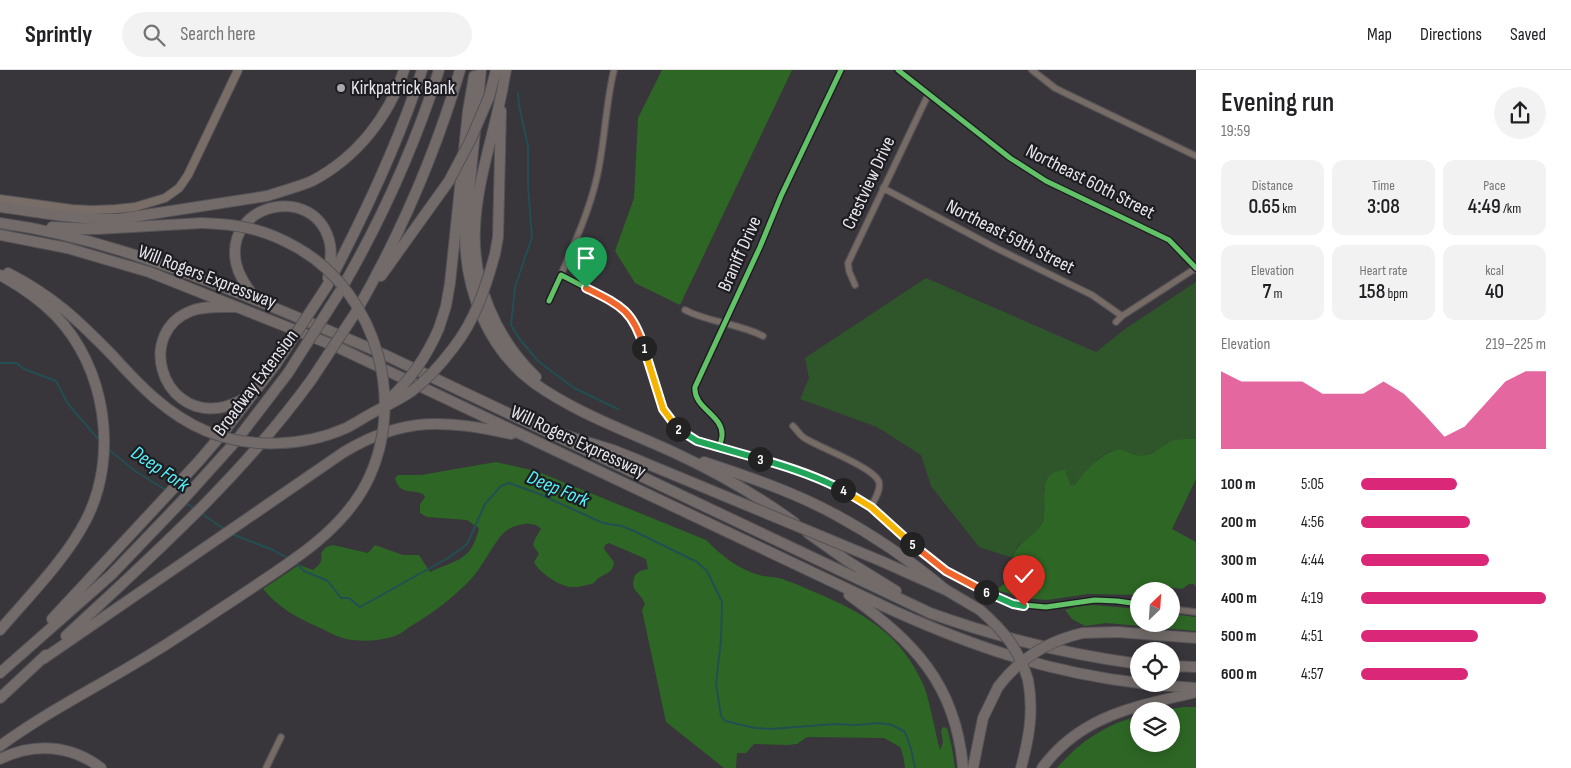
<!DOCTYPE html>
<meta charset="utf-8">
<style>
:root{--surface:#fff;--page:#f2f2f2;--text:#202124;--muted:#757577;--line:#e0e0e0;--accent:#db2777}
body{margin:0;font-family:"Sofia Sans Condensed",sans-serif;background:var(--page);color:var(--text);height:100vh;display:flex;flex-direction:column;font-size:19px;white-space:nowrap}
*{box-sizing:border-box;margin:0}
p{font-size:16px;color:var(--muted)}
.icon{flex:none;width:28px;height:28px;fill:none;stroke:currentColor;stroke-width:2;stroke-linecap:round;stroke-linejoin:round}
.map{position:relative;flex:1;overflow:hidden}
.sheet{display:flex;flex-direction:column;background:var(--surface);width:375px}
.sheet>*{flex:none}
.needle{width:32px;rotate:25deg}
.buttons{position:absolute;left:1130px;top:512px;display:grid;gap:10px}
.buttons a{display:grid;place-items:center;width:50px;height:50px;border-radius:50%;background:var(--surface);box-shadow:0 2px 12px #0003;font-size:25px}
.pin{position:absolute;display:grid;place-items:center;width:42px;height:42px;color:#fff;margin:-51px -21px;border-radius:50% 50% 50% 0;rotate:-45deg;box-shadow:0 0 5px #0007}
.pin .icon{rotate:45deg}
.km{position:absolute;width:25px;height:25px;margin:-12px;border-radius:50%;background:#222;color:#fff;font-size:14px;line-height:25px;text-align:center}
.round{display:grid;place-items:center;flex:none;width:52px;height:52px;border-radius:26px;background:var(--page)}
.overview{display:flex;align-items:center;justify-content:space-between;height:85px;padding:0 25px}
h1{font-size:28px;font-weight:600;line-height:38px}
.metrics{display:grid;grid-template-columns:repeat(3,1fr);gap:8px;height:85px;padding:5px 25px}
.metrics div{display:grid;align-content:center;border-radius:12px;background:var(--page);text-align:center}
.metrics b{font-size:21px;font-weight:600}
.metrics small{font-size:14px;font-weight:400}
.metrics p{font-size:14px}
.chart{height:140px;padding:10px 25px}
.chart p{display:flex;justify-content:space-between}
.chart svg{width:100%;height:90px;margin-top:5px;fill:var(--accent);opacity:.7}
ul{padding:0 25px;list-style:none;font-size:16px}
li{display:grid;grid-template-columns:80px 60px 1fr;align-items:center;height:38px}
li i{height:12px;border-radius:6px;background:var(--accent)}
header{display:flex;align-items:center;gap:30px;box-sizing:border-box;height:70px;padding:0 25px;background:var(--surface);border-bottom:1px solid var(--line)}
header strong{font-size:24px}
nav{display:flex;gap:28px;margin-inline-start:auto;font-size:18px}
.search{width:350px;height:45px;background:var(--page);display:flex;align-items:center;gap:12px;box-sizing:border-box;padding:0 18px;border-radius:28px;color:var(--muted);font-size:19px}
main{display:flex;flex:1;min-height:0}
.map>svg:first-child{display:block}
.green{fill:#2f562a}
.forest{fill:#2e6725}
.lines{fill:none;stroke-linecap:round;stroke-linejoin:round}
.stream{stroke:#234f52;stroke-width:2}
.street-casing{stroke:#545256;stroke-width:8}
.secondary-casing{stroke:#545256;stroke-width:10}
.highway-casing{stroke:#545256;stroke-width:12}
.street{stroke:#766b65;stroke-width:5.5}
.secondary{stroke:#796d67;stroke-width:8}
.highway{stroke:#726b69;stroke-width:10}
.highway-bridge-casing{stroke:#545256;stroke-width:12;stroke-linecap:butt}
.highway-bridge{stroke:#726b69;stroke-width:10}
.cycleway-casing{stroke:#1d1c20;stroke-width:8}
.cycleway{stroke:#61c268;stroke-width:5}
.split-1-casing{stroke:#fff;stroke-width:10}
.split-2-casing{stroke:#fff;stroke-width:10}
.split-3-casing{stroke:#fff;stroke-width:10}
.split-4-casing{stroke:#fff;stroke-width:10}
.split-5-casing{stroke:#fff;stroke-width:10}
.split-6-casing{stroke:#fff;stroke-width:10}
.split-7-casing{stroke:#fff;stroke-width:10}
.split-1{stroke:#f0652b;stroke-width:6}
.split-2{stroke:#f5b400;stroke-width:6}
.split-3{stroke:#22a559;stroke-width:6}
.split-4{stroke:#22a559;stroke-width:6}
.split-5{stroke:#f5b400;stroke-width:6}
.split-6{stroke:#f0652b;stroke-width:6}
.split-7{stroke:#22a559;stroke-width:6}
.poi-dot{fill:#aaa7ad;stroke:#1d1c20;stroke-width:2}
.labels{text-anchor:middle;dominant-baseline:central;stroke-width:4.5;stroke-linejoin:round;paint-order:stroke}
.poi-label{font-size:19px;fill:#e7e5eb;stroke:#1d1c20;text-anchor:start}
.street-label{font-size:19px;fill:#e7e5eb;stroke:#1d1c20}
.water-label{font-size:20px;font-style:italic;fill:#56f1fa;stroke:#1d1c20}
</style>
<header>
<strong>Sprintly</strong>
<div class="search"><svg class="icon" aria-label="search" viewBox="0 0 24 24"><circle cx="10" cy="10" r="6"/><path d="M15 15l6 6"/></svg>Search here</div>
<nav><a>Map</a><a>Directions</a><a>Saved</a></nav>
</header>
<main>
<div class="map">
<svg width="1196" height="698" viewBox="0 0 1196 698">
<rect width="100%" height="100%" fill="#38353b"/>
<path class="green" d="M 926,208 L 1096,282 L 1125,259 L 1196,212 L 1196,369 L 1177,370 L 1167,373 L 1159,380 L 1140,387 L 1127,382 L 1111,381 L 1099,388 L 1078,410 L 1075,415 L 1072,415 L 1069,411 L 1067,403 L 1044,418 C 1046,434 1046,454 1033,466 C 1023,473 1015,474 1013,488 L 979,477 L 931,416 L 921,385 L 877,357 L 800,329 L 809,308 L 805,288 Z"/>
<path class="forest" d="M 662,0 L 792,0 L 680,235 L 635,213 L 615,181 L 634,128 L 638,48 Z
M 1196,369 L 1196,409 L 1172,459 L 1196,472 L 1196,516 L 1193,514 L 1189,514 L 1182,519 L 1166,517 L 1163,518 L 1163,521 L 1139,521 L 1139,525 L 1088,524 L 1047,530 L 1026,528 L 996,520 L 1004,514 L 1010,519 L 1021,511 L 1020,496 L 1013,488 C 1016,470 1038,468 1043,450 C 1048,431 1035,402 1065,400 L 1071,415 L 1075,415 C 1082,403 1105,379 1120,380 C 1130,381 1135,388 1146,385 C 1154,383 1159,379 1166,374 C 1174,368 1186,369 1196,369 Z
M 496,392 L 536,401 L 706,470 C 723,487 739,500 763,506 C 770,507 778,507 785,510 C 798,514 811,521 824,526 C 870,547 901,566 923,614 C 930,631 935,662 940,680 L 943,672 L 941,661 L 943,657 L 947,658 L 952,678 L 955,698 L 905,698 L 903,685 L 900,677 L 884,668 L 807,667 L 797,674 L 788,675 L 754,674 L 746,683 L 737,683 L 736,698 L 724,698 L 666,652 L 642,540 L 645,534 C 640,520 629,523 635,505 L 640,501 L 648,499 L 646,489 L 609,473 L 605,475 L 604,479 L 614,492 C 613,506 600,503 594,513 C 587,515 581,517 574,517 C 562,518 539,503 534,492 L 539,484 L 533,475 L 535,469 L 541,459 C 534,450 515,454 506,461 C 495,469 483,497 471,509 C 453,528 433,543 411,556 C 406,559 401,564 395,566 C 381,571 360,572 346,569 C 337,567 327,561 318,557 C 297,548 278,537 263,519 L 299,495 L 313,500 C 319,495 323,492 321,483 L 326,477 L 333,475 L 368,483 L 375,475 L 403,485 L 419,485 L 430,502 C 457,489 471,492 479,458 L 467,450 L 427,447 L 420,443 L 420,434 L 425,427 L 423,424 C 411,419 399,425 395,408 L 398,405 L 421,405 Z
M 1093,535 L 1139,539 L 1139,554 L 1171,554 L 1171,544 L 1196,547 L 1196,561 L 1106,553 L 1085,556 L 1072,549 L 1065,540 L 1075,537 Z
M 1184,637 L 1196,637 L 1196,698 L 1057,698 C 1079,672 1106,654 1139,646 L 1139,674 L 1171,674 L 1171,641 L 1158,641 Z"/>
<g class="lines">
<path class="stream" d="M 518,22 L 519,35 L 528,77 L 528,116 L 532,167 L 515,217 L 511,255 L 519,268 L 538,291 L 574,318 L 618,339
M 0,293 L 16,293 L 24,299 L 56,311 L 68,334 L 100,371
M 107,378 L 135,401 L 166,420
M 184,432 L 195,439
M 201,443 L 224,459
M 232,464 L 273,480 L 289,489
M 296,493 L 304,501 L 328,511 L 341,528 L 349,528 L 360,537 L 448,488 L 462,478 L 467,474 L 473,461 L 485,434 L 501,416 L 509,413 L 537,423 L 603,453 L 622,456 L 636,462 L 697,492 L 707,501 L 722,532 L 721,570 L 716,614 L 721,646 L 725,651 L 755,658 L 771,659 L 835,654 L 856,655 L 879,653 L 892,655 L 905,662 L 911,679 L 915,698"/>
<defs>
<path id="street" d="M 898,0 L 1010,88 L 1046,111 L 1169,170 L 1196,198
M 1032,0 L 1055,18 L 1065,23 L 1196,86
M 883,118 L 994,177 L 1092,225 L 1122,246
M 561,205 C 574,174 588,144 596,111 C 605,75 605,36 614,0
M 855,215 L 849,201 L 848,193 L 928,25
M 549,231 L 561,205 L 616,233 L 629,244 L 639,260 L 663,339 L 676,357 L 697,371 L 787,396 L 819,407 L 871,437 L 946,501 L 983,521 L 1013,534 L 1046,537 L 1095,530 L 1117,531 L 1139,534
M 685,240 C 710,253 738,253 763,266
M 1116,252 L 1122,246 L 1196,198
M 793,356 C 796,359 799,364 803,367 C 817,377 874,397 879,412 C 881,421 874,430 871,437
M 719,377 C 720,374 722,369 722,365 C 723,345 693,338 695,317 L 760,177 L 781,126 L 841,0
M 1171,539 L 1196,542
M 266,698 L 281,667"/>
<path id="secondary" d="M 0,129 L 72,139 L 92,140 L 116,139 L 135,137 L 165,128 L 179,118 L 188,105 L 238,0"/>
<path id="highway" d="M 481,0 L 465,163 C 465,220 487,278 534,313 C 576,343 627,361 673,382 C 716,402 757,425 795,453
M 506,0 C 504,9 503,18 501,26 C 492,70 477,112 475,157 C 472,213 496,269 536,307
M 489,27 L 496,0
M 0,137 C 39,142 79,150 119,149 L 267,126 C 282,121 298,117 312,111 C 356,88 389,47 404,0
M 0,153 C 86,165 163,193 243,225 C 290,244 337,264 383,284 L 930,543 C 999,568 1066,584 1139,594
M 52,157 L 98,159 L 202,153
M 0,165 L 67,178 L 149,202 L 335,276 L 892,540 C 974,577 1048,602 1139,613
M 495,184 L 498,167 L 501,41
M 8,203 C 53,226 78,250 113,286
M 0,205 C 20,216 39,229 55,245 C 106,297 119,386 86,450 C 66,489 29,526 0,560
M 381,206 L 449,111
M 327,216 C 364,146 398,75 422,0
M 339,223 C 380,153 414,78 439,0
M 256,230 C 248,218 239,207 236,193 C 224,132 317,112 330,174 C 332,185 330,196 328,208
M 233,237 C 219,237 204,236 191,241 C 137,262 160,345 218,338 C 229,337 240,331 250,326
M 356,242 C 400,165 435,85 460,0
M 439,258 L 446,236 L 450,213 L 468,41 L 474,6
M 564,365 L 613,380 L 638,390
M 704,392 C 749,407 794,422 836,445 C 875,466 911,491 946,520
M 808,463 L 846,490 L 896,521
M 881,491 L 946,520 L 980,540
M 849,525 C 914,572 956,614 963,698
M 52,549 L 199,391 L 222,364 L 276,294
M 1083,563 L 1117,562 L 1196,568
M 66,566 C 154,484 241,407 312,309
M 43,589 L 344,382 C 404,346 446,350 511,364
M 1171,596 L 1196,597
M 0,603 L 111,505 L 181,432 L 236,371 L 288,303
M 1143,614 L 1196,618
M 0,628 L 46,585
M 0,676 C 49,640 103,614 154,582 C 182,565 209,546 237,528
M 0,689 C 34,672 71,675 101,698
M 973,698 L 983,648 L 998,617
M 1021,698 C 1029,668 1034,641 1028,610
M 1042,698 C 1082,644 1136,637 1196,622"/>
</defs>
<use href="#street" class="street-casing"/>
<use href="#secondary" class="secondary-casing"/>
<use href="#highway" class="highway-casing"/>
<use href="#street" class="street"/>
<use href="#secondary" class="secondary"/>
<use href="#highway" class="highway"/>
<defs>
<path id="highway-bridge" d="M 449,111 L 470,71 L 489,27
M 202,153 C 238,154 264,159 296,177 C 379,223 410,339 362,421 C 333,469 282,497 237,528
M 113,286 C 140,316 168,345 206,361 C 250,379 303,377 346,358 C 356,353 366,346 376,341 C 388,335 401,329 412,321 C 428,309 442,293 454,277 C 475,250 486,217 495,184
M 276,294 L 327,216
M 288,303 L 339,223
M 312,309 L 356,242
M 387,331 C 411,310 427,286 439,258
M 638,390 L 881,491
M 980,540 C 1004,561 1019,579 1028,610
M 998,617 C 1020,588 1047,571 1083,563"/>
</defs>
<use href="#highway-bridge" class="highway-bridge-casing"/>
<use href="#highway-bridge" class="highway-bridge"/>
<defs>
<path id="cycleway" d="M 898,0 L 1010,88 L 1046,111 L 1169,170 L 1196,198
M 549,231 L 561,205 L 616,233 L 629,244 L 639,260 L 663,339 L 676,357 L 697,371 L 787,396 L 819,407 L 871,437 L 946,501 L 983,521 L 1013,534 L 1046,537 L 1095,530 L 1117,531 L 1139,534
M 719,377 C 720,374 722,369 722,365 C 723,345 693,338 695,317 L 760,177 L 781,126 L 841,0"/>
</defs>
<use href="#cycleway" class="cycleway-casing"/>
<use href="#cycleway" class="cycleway"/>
</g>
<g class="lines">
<defs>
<path id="split-1" d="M 586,218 C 620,235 633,240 644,278"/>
<path id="split-2" d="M 644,278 L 663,339 L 678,359"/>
<path id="split-3" d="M 678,359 L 697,371 L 760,389"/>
<path id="split-4" d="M 760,389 C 789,397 816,406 843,420"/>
<path id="split-5" d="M 843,420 L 871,437 L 912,474"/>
<path id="split-6" d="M 912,474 L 946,501 L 986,522"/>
<path id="split-7" d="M 986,522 L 1013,534 L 1024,536"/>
</defs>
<use href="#split-1" class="split-1-casing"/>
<use href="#split-2" class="split-2-casing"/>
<use href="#split-3" class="split-3-casing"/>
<use href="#split-4" class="split-4-casing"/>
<use href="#split-5" class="split-5-casing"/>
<use href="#split-6" class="split-6-casing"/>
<use href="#split-7" class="split-7-casing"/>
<use href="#split-1" class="split-1"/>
<use href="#split-2" class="split-2"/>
<use href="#split-3" class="split-3"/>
<use href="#split-4" class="split-4"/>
<use href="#split-5" class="split-5"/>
<use href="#split-6" class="split-6"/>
<use href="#split-7" class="split-7"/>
</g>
<circle class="poi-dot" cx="341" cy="18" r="5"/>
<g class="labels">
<g class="poi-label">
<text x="351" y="18">Kirkpatrick Bank</text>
</g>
<g class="street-label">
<text transform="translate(1090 112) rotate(27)">Northeast 60th Street</text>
<text transform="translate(869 113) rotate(-65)">Crestview Drive</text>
<text transform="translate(1010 167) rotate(27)">Northeast 59th Street</text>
<text transform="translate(740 184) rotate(-66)">Braniff Drive</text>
<text transform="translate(207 207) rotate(21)">Will Rogers Expressway</text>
<text transform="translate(256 313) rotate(-53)">Broadway Extension</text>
<text transform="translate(578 372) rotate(25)">Will Rogers Expressway</text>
</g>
<g class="water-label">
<text transform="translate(160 399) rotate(34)">Deep Fork</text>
<text transform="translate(558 419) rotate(23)">Deep Fork</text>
</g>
</g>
</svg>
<div class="buttons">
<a><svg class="needle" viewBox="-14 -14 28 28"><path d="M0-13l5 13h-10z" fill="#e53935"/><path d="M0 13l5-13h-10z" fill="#757577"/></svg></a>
<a><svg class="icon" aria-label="locate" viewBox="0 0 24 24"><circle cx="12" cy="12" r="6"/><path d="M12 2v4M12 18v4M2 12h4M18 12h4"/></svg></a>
<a><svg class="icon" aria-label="layers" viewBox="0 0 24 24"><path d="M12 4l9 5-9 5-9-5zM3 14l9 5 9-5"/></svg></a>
</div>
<div class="pin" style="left:586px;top:218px;background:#1e9e55"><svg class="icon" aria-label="arrive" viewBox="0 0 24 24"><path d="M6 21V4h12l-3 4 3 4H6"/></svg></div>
<div class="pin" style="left:1024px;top:536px;background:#d93025"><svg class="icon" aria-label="check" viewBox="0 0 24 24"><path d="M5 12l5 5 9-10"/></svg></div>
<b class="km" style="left:644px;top:278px">1</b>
<b class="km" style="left:678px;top:359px">2</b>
<b class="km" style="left:760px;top:389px">3</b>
<b class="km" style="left:843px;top:420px">4</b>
<b class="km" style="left:912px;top:474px">5</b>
<b class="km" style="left:986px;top:522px">6</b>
</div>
<section class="sheet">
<div class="overview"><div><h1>Evening run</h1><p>19:59</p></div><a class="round"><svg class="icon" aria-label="share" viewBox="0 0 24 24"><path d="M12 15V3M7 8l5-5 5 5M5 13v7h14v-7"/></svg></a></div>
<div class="metrics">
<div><p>Distance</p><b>0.65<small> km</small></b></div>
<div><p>Time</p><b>3:08</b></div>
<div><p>Pace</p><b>4:49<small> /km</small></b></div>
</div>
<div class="metrics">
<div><p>Elevation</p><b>7<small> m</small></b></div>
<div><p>Heart rate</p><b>158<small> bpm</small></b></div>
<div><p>kcal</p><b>40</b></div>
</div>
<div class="chart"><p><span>Elevation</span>219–225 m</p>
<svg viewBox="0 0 160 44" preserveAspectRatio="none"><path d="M0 44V6L10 11L20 11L30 11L40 11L50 17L60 17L70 17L80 11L90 17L100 27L110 38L120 33L130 22L140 11L150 6L160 6V44z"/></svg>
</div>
<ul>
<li><b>100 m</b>5:05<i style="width:52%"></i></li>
<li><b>200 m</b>4:56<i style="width:59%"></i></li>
<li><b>300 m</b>4:44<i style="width:69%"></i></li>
<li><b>400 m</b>4:19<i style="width:100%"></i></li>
<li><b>500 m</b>4:51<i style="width:63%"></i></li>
<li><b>600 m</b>4:57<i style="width:58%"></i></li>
</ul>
</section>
</main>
